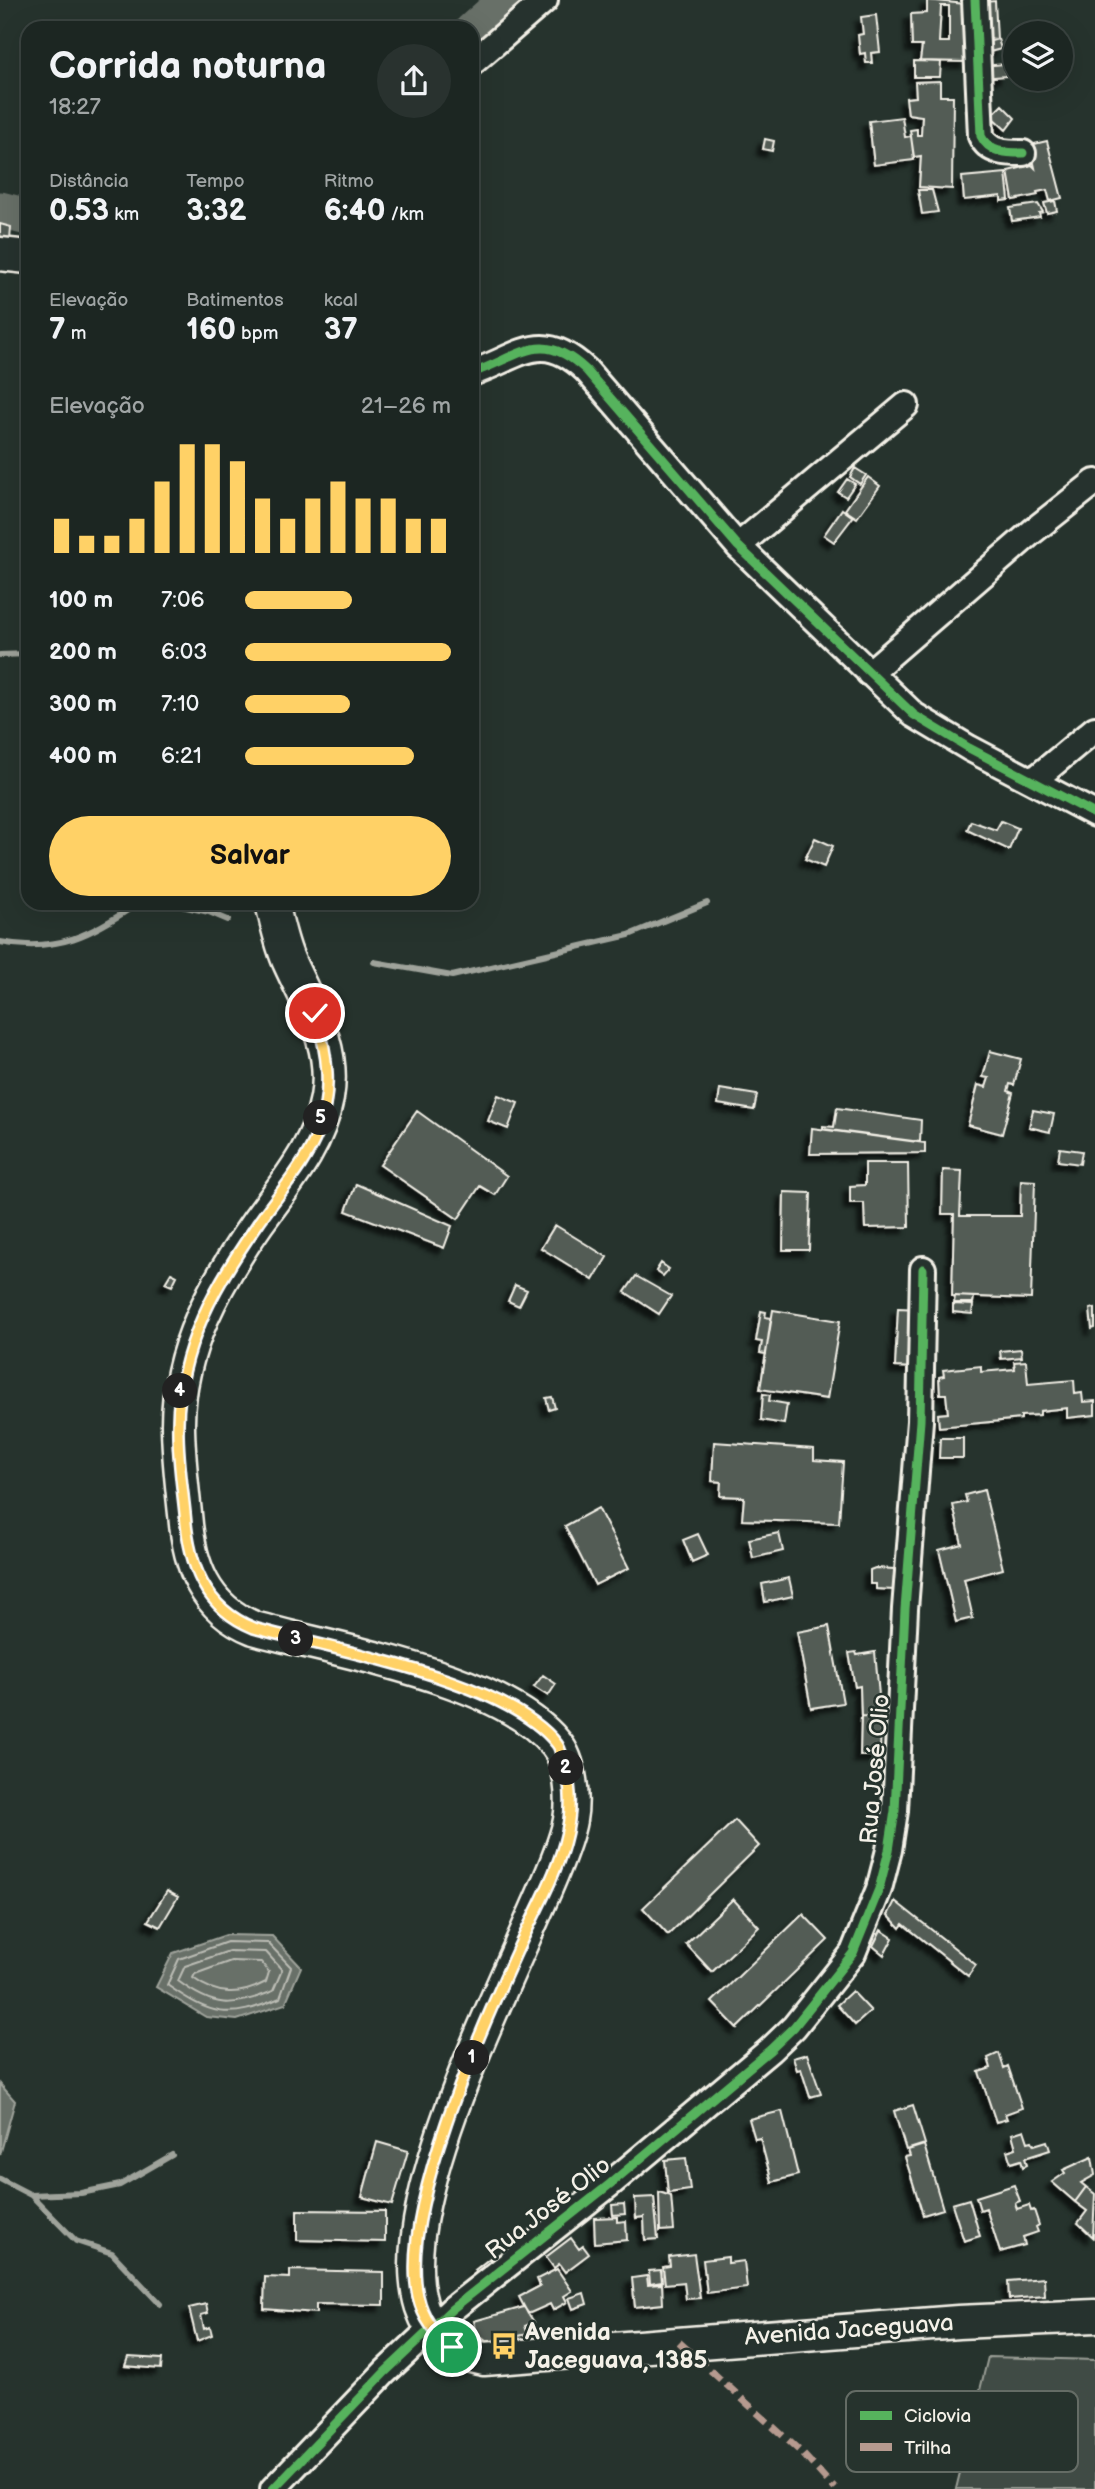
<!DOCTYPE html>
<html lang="pt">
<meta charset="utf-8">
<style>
:root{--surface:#1c2622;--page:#29322f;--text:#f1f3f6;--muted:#a0a5a5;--line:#3a4340;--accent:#ffd166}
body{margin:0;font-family:"Balsamiq Sans",sans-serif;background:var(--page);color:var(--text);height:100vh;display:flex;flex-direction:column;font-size:26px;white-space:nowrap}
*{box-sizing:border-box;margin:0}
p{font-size:23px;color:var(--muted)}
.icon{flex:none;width:38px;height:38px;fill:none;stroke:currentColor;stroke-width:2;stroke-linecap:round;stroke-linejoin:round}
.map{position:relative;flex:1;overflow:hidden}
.sheet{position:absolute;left:21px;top:21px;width:458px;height:889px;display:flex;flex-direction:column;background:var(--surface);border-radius:21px;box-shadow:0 7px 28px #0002,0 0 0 2px var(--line)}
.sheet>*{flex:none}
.tools{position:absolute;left:1003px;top:21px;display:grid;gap:14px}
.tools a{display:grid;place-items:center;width:70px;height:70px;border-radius:50%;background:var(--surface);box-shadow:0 7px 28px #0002,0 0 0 2px var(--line);font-size:35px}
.pin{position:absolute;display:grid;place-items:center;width:60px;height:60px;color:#fff;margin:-30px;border:4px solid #fff;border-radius:50%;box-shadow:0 2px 7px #0007}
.km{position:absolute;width:35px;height:35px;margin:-18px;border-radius:50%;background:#222;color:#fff;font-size:19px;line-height:35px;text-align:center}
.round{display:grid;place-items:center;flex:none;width:74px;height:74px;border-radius:37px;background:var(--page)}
.head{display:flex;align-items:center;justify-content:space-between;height:119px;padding:0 28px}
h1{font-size:38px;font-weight:700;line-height:52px}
.stats{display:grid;grid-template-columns:repeat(3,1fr);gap:10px;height:119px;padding:7px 28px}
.stats div{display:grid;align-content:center}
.stats b{font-size:30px;font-weight:700}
.stats small{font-size:19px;font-weight:400}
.stats p{font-size:19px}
.chart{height:196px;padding:14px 28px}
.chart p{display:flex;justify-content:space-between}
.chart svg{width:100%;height:126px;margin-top:7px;stroke:var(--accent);stroke-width:6}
.cta{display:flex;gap:14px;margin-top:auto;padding:14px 28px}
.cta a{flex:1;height:80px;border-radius:42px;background:var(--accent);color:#111;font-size:28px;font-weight:700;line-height:80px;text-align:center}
ul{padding:0 28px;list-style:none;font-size:23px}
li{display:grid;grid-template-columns:112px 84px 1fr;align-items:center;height:52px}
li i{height:18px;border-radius:9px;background:var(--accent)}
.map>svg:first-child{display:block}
.green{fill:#414b45;stroke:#9a9e96;stroke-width:2}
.water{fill:#676f68;stroke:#9fa39b;stroke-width:2}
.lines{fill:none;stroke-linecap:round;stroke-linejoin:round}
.shore{stroke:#bcbdb5;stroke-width:2}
.stream{stroke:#9fa39b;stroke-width:6}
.river{stroke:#676f68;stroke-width:37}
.building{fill:#525c55;stroke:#f4f1e8;stroke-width:2;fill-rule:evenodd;filter:url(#shadow)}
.minor-casing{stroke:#f4f1e8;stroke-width:30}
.major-casing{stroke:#f4f1e8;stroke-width:37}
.minor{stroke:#26332d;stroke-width:24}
.major{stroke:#26332d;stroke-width:32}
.quiet{stroke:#b69a8f;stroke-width:7;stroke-dasharray:14 7;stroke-linecap:butt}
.cycleway-casing{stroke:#26332d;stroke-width:13}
.cycleway{stroke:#56b35d;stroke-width:9}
.route-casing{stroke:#fff;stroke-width:14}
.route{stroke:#ffd166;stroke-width:9}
.labels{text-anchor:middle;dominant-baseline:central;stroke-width:5;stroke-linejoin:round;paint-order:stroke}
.street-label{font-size:24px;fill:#f4f1e8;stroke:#26332d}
.poi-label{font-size:24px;font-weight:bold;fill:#f4f1e8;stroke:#26332d;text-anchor:start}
.key{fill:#26332d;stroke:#646c65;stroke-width:2}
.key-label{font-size:19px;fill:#f4f1e8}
</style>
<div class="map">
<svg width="1095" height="2489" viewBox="0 0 1095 2489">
<defs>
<filter id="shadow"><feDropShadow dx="-6" dy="6" stdDeviation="2" flood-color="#0009"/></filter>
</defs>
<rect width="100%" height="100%" fill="#26332d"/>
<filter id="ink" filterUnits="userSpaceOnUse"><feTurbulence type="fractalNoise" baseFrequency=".0143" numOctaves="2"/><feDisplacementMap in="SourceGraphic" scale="14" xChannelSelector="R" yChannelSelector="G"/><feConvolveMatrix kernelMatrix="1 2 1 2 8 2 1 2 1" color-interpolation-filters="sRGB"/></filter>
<g filter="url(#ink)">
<path class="green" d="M 988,2357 L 1095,2360 L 1095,2489 L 956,2489 Z"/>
<path class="water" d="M 226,1935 L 272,1936 L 301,1967 L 285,2004 L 237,2020 L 206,2017 L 156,1987 L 173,1953 Z
M 0,2084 L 15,2101 L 0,2155 Z"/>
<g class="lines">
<path class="shore" d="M 227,1942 L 268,1943 L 291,1967 L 280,1998 C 228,2020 212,2016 167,1985 L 179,1959 Z
M 229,1951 L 266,1952 L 282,1970 L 273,1991 C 232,2008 214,2008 178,1981 L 185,1966 Z
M 231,1961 L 261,1962 L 269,1972 L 266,1982 C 240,1996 217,1996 193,1978 L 195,1974 Z"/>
<path class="stream" d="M 0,655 L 28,654
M 168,903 L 209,912 L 228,920
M 0,942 C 57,953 92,935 138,903
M 374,962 L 452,976 L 629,935 L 707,903
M 0,2179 L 31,2195 L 81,2193 L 120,2185 L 172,2155
M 31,2195 L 76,2241 L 112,2253 L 160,2304"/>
<path class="river" d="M 472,31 L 507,0
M 0,210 L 28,217"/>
</g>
<path class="building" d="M 927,0 L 965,4 L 967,62 L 920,61 L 922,46 L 912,46 L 911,14 L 927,13 ZM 941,6 L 949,6 L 949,42 L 939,42 Z
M 995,1 L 997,39 L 986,38 L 984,2 Z
M 876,15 L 880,52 L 871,53 L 872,63 L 866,63 L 865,53 L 860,54 L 858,35 L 863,34 L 861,17 Z
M 998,39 L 1001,49 L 986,53 L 984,43 Z
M 914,61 L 941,62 L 940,77 L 914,77 Z
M 1005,64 L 1006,76 L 982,78 L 982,66 Z
M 940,81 L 940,96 L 953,96 L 952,189 L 919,187 L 921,156 L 914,157 L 910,130 L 917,129 L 917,135 L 921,135 L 922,116 L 908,114 L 906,98 L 916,97 L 915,82 Z
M 1002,105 L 1015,118 L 1006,130 L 991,116 Z
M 902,117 L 905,137 L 911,136 L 914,160 L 874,165 L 869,121 Z
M 765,139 L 774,141 L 772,151 L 763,149 Z
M 1047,141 L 1062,198 L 1050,201 L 1047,190 L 1037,192 L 1038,195 L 1013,200 L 1008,171 L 1032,165 L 1035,168 L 1030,145 Z
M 1006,173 L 1009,200 L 1001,201 L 1001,196 L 964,200 L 962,177 Z
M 918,190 L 932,190 L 938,212 L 922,214 Z
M 1055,201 L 1057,211 L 1047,213 L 1044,203 Z
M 1038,204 L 1043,212 L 1039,213 L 1040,217 L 1012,221 L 1010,208 Z
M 0,224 L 11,227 L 10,240 L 0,239 Z
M 855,468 L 866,475 L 860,484 L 850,477 Z
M 868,477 L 880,486 L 857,518 L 845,510 Z
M 847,479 L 855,484 L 846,497 L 838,492 Z
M 842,509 L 853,517 L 834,542 L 824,535 Z
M 971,821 L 996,830 L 1001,821 L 1018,828 L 1009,850 L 967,830 Z
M 815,838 L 833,846 L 824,867 L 805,859 Z
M 990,1051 L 1021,1059 L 1014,1085 L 1010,1084 L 1008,1091 L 1013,1093 L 1002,1134 L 968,1125 L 978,1085 L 986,1087 L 989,1078 L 983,1077 Z
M 720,1089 L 757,1095 L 754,1110 L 718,1104 Z
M 498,1095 L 518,1103 L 508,1129 L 488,1121 Z
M 837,1108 L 921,1120 L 920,1142 L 823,1129 L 823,1126 L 834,1127 Z
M 1033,1110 L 1054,1114 L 1050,1132 L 1029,1127 Z
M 417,1111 L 507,1176 L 495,1195 L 480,1186 L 458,1219 L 380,1165 Z
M 812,1128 L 925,1143 L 925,1153 L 810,1154 Z
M 1060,1148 L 1082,1151 L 1080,1164 L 1058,1161 Z
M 865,1163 L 908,1163 L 909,1227 L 865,1228 L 864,1203 L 850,1203 L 850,1186 L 865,1185 Z
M 943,1170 L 962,1171 L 960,1216 L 1020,1216 L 1021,1180 L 1035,1181 L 1031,1299 L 952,1296 L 954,1214 L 942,1214 Z
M 356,1184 L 452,1226 L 444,1248 L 346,1211 Z
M 784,1192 L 811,1193 L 809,1250 L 783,1250 Z
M 555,1225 L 607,1257 L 593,1280 L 541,1248 Z
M 661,1263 L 669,1269 L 663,1276 L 656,1271 Z
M 171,1273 L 177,1276 L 172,1286 L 165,1283 Z
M 636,1276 L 671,1296 L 659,1314 L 625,1292 Z
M 515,1285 L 527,1290 L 519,1306 L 508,1301 Z
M 955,1296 L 974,1297 L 973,1303 L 954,1303 Z
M 953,1304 L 973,1305 L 972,1314 L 953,1312 Z
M 898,1308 L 919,1309 L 916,1368 L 895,1367 Z
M 1095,1308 L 1095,1328 L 1092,1329 L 1090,1309 Z
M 773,1310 L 840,1321 L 827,1399 L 760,1389 Z
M 761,1311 L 766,1312 L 765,1317 L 771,1318 L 766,1354 L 760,1353 L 762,1342 L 756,1341 Z
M 1021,1349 L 1022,1357 L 1001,1359 L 1000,1351 Z
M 1026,1361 L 1028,1384 L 1074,1380 L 1075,1394 L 1082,1393 L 1083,1402 L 1095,1401 L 1095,1415 L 1067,1418 L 1067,1408 L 1040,1411 L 1040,1415 L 1021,1416 L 1021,1419 L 939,1427 L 938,1414 L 948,1413 L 946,1394 L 940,1394 L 939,1377 L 944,1376 L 943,1370 L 981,1366 L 981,1372 L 1015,1369 L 1014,1362 Z
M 763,1394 L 770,1395 L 769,1401 L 787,1404 L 784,1424 L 761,1420 Z
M 552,1397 L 555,1408 L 549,1410 L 546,1398 Z
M 940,1438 L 963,1438 L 963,1458 L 939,1458 Z
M 714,1442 L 814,1449 L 814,1460 L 843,1462 L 839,1523 L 742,1520 L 744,1497 L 720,1496 L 721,1482 L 712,1481 Z
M 984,1490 L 1003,1569 L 964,1579 L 973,1618 L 956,1622 L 939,1550 L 962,1544 L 953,1505 L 967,1502 L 965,1495 Z
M 598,1508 L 629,1568 L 595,1585 L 565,1526 Z
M 779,1533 L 783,1551 L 753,1558 L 749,1539 Z
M 698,1534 L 708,1555 L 692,1562 L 683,1540 Z
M 875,1568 L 895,1569 L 894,1590 L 876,1589 L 876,1584 L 870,1584 L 870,1570 Z
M 789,1578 L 793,1596 L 765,1602 L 762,1584 Z
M 829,1626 L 843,1703 L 811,1708 L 797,1632 Z
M 856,1652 L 857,1655 L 875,1652 L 881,1717 L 861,1716 L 860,1686 L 855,1687 L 849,1653 Z
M 543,1675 L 556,1684 L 548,1696 L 534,1687 Z
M 861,1716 L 881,1717 L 880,1756 L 860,1756 Z
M 735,1820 L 759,1846 L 668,1935 L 643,1908 Z
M 167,1891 L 178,1897 L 160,1927 L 148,1921 Z
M 733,1899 L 759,1927 L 712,1972 L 686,1944 Z
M 895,1901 L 976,1965 L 968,1976 L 903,1924 L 900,1928 L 888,1915 Z
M 803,1914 L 828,1940 L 737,2028 L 712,2002 Z
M 881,1930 L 893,1938 L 884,1955 L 873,1946 Z
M 852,1991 L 871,2011 L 855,2025 L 837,2005 Z
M 999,2053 L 1004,2068 L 1008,2066 L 1022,2108 L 1005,2114 L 1007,2119 L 996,2122 L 979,2072 L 991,2068 L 988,2058 Z
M 807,2054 L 821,2094 L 810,2097 L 801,2069 L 797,2070 L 793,2058 Z
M 913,2105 L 925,2144 L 906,2150 L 894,2111 Z
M 782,2111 L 798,2175 L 772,2182 L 760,2138 L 755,2139 L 749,2119 Z
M 1024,2130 L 1028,2142 L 1032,2141 L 1034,2145 L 1047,2141 L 1050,2150 L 1025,2158 L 1027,2165 L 1023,2167 L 1021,2160 L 1011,2163 L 1007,2151 L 1016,2148 L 1012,2134 Z
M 377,2142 L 408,2151 L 392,2205 L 362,2197 Z
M 924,2145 L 943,2209 L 923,2215 L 905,2157 L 910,2156 L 908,2150 Z
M 1092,2157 L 1095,2175 L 1081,2183 L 1086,2187 L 1075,2202 L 1052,2182 L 1065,2173 L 1063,2170 Z
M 686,2158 L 690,2190 L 668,2193 L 665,2160 Z
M 1014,2185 L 1020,2201 L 1015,2203 L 1017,2209 L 1029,2205 L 1031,2211 L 1034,2210 L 1039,2225 L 1036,2227 L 1038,2232 L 1023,2237 L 1025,2245 L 1000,2252 L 986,2208 L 980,2210 L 976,2197 Z
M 1086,2187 L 1095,2194 L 1093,2237 L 1078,2223 L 1087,2211 L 1075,2202 Z
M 659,2192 L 671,2196 L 674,2230 L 660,2231 Z
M 654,2197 L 658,2239 L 645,2240 L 644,2217 L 636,2218 L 635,2198 Z
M 969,2199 L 980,2236 L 964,2241 L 952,2204 Z
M 624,2204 L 625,2214 L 613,2215 L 612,2205 Z
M 297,2210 L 385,2211 L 385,2242 L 297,2240 Z
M 617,2217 L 617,2222 L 626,2221 L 627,2240 L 595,2243 L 594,2218 Z
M 571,2238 L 579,2249 L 583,2246 L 589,2254 L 565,2272 L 559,2264 L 554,2268 L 546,2257 Z
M 694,2254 L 700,2298 L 686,2299 L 684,2282 L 665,2284 L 663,2267 L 670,2266 L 669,2257 Z
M 728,2257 L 728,2263 L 744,2261 L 747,2288 L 707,2293 L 703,2260 Z
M 490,2258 L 497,2266 L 482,2279 L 475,2270 Z
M 557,2269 L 572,2291 L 564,2296 L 567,2302 L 553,2310 L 550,2304 L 528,2314 L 519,2297 L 540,2286 L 537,2279 Z
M 290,2270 L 384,2272 L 384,2305 L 316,2304 L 316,2313 L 264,2309 L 265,2277 L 290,2278 Z
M 661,2270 L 662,2282 L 650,2284 L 649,2271 Z
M 647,2276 L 648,2285 L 662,2284 L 663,2304 L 635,2307 L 632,2278 Z
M 1044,2278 L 1045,2296 L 1009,2299 L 1008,2281 Z
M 584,2293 L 587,2304 L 573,2309 L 569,2298 Z
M 206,2304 L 208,2313 L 201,2315 L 204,2329 L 210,2327 L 212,2335 L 197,2341 L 189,2308 Z
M 524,2307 L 534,2322 L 525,2326 L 528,2334 L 487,2342 L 477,2334 L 474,2321 Z
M 128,2357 L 162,2359 L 161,2369 L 125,2366 Z"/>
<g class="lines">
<defs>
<path id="minor" d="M 975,0 L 981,136 C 989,153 1006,153 1023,153
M 472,63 L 545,0
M 472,373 C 521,356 541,328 586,370 L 738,546 L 914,715 L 969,748 L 1095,814
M 738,546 L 906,405
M 869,673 L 1033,531 L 1095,482
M 1034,780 L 1095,729
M 273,2489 L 385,2372 L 452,2309 L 610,2184 L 770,2050 L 794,2027 L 853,1953 L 879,1889 L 889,1850 L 895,1811 L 905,1609 L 920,1421 L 923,1269"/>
<path id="major" d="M 0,254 L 28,257
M 272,903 C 277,923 281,945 290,964 C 310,1008 336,1047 327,1098 C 318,1147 286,1183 258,1222 C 216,1282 178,1349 178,1424 C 178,1454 182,1484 185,1514 C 189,1565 204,1608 254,1628 C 336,1651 502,1677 556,1744 C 571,1762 574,1798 570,1820 C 553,1916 297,2324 484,2359 L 958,2322 L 1095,2316"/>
</defs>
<use href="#minor" class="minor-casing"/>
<use href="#major" class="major-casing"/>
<use href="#minor" class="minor"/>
<use href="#major" class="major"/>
<path class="quiet" d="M 679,2342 L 801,2452 L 835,2489"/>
<defs>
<path id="cycleway" d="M 975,0 L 981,136 C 989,153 1006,153 1023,153
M 472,373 C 521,356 541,328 586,370 L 738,546 L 914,715 L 969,748 L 1095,814
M 273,2489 L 385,2372 L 452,2309 L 610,2184 L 770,2050 L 794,2027 L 853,1953 L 879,1889 L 889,1850 L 895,1811 L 905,1609 L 920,1421 L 923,1269"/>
</defs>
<use href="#cycleway" class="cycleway-casing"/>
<use href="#cycleway" class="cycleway"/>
</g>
</g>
<g class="lines" filter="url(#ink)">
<defs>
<path id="route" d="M 315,1013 C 328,1054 333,1090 318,1132 C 305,1166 277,1195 257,1225 C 215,1285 179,1348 178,1423 C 177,1453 182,1484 185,1513 C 189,1565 204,1608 254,1628 C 332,1650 507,1679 557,1744 C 561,1749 562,1758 564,1764 C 587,1829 542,1895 516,1953 C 480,2032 399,2212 418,2296 C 423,2319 434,2332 452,2347"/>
</defs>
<use href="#route" class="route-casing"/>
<use href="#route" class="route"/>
</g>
<defs>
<symbol id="bus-bare" viewBox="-9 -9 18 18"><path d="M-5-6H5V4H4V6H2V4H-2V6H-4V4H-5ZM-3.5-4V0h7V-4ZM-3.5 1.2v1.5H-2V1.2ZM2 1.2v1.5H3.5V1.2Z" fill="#ffd166" stroke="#26332d" stroke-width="2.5" paint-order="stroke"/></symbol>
</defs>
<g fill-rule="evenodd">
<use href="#bus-bare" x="485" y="2327" width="38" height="38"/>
</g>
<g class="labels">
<g class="street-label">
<text transform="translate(875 1769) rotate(-85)">Rua José Olio</text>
<text transform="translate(548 2208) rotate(-38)">Rua José Olio</text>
<text transform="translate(849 2330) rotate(-4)">Avenida Jaceguava</text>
</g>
<g class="poi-label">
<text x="525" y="2332">Avenida<tspan x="525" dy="28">Jaceguava, 1385</tspan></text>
</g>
</g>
<rect x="846" y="2391" width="232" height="81" rx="10" class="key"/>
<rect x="860" y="2411" width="32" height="9" fill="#56b35d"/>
<rect x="860" y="2443" width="32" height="8" fill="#b69a8f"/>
<g class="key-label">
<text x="904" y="2422">Ciclovia</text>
<text x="904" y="2454">Trilha</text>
</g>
</svg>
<div class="tools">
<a><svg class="icon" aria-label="layers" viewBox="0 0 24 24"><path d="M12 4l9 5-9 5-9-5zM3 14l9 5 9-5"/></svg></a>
</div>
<div class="pin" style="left:452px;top:2347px;background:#1e9e55"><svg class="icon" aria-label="arrive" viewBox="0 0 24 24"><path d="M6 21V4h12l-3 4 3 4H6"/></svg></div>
<div class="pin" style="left:315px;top:1013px;background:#d93025"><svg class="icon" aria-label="check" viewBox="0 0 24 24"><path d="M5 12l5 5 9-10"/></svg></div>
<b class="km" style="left:472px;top:2058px">1</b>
<b class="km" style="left:566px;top:1768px">2</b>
<b class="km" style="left:296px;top:1639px">3</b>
<b class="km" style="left:180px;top:1391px">4</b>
<b class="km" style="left:321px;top:1118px">5</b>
<section class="sheet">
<div class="head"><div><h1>Corrida noturna</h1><p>18:27</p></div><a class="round"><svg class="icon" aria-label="share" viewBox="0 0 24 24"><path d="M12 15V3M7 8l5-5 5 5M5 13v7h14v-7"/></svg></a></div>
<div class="stats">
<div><p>Distância</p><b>0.53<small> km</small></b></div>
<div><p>Tempo</p><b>3:32</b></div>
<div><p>Ritmo</p><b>6:40<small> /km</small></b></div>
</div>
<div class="stats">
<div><p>Elevação</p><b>7<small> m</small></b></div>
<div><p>Batimentos</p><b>160<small> bpm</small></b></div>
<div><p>kcal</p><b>37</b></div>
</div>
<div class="chart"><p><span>Elevação</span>21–26 m</p>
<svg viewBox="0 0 160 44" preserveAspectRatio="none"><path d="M5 44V32M15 44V38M25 44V38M35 44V32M45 44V19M55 44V6M65 44V6M75 44V12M85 44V25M95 44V32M105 44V25M115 44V19M125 44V25M135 44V25M145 44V32M155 44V32"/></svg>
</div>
<ul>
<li><b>100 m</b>7:06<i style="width:52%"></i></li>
<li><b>200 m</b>6:03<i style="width:100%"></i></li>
<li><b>300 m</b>7:10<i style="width:51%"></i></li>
<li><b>400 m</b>6:21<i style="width:82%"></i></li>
</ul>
<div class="cta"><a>Salvar</a></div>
</section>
</div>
